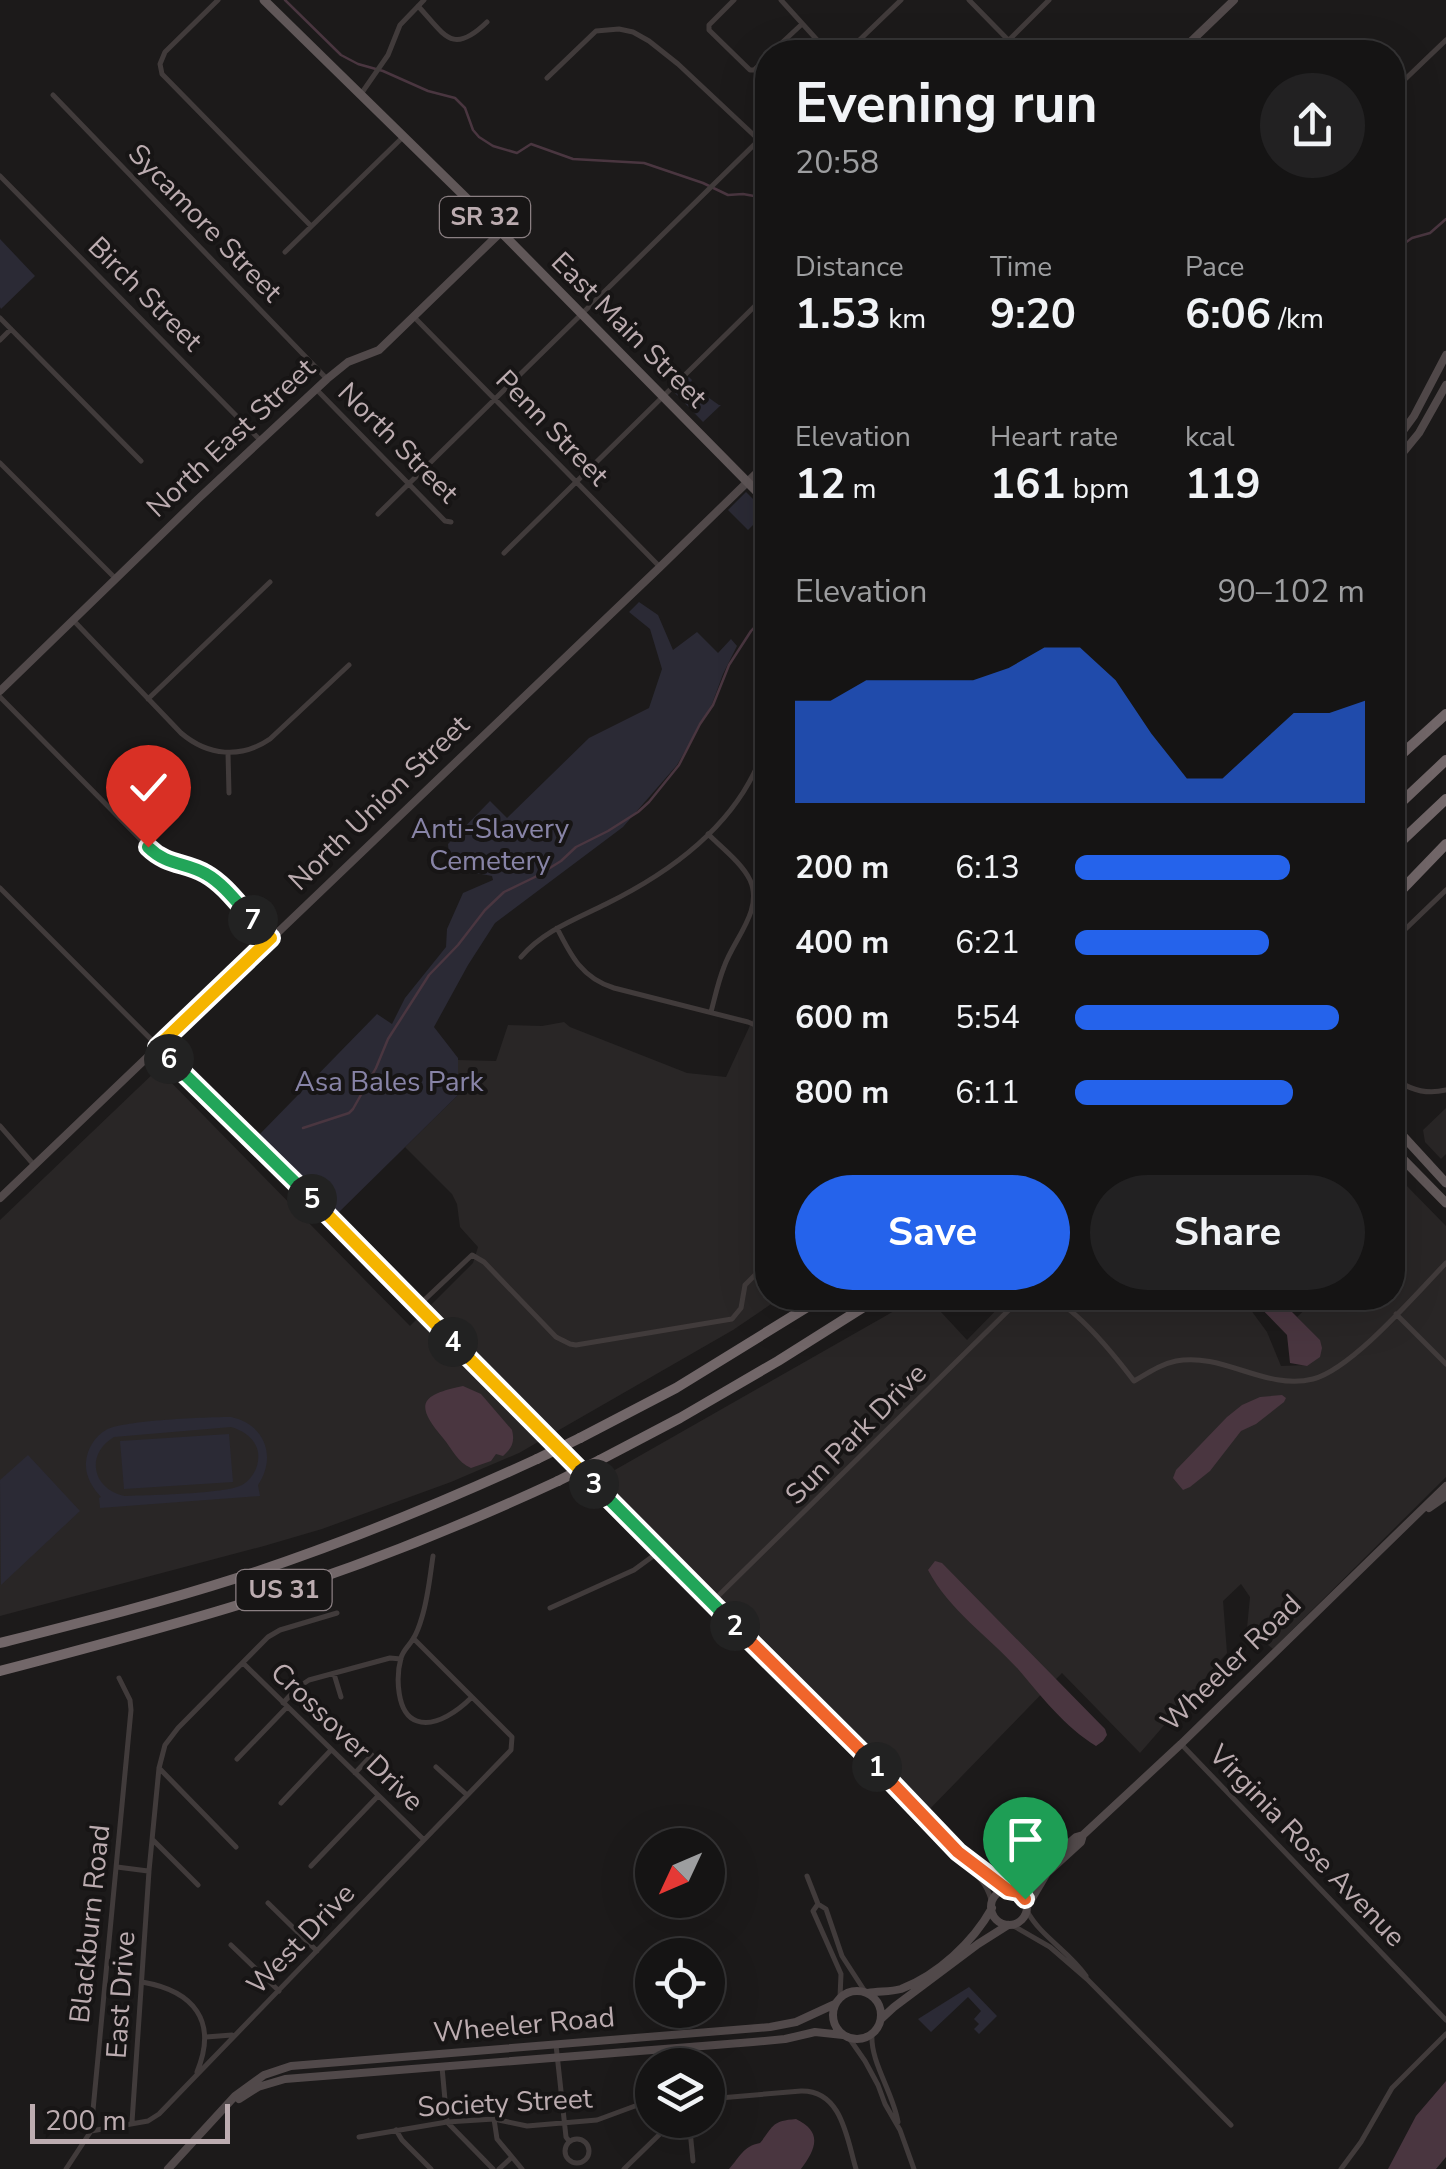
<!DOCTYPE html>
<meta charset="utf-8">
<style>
:root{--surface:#151414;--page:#222122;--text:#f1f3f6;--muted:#9d9ea0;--line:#343334;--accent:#2563eb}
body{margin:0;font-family:"Nunito Sans",sans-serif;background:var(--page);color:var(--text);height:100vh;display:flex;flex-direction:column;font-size:38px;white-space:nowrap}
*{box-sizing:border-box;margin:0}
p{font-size:32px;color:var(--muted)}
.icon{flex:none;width:55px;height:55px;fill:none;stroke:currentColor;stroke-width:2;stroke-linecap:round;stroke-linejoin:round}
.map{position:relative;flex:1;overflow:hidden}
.side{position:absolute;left:755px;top:40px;width:650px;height:1270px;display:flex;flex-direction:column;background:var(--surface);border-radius:40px;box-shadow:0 10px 40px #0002,0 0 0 2px var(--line)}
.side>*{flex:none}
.needle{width:65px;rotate:226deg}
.buttons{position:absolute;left:635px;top:1828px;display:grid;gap:20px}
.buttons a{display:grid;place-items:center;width:90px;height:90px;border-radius:50%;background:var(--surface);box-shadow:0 10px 40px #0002,0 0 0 2px var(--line);font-size:50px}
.scale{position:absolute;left:30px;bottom:25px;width:200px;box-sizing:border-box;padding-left:10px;border:5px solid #bcacb0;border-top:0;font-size:28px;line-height:35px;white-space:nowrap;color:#bcacb0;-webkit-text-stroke:8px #171515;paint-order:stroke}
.pin{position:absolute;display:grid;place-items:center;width:85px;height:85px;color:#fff;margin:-102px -42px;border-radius:50% 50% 50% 0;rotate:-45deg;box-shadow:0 0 10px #0007}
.pin .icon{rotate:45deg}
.km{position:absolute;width:50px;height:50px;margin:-25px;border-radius:50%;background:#222;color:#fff;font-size:28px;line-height:50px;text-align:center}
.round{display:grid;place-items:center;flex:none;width:105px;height:105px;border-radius:52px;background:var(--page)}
.headline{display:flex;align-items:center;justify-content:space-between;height:170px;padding:0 40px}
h1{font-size:55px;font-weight:700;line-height:75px}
.metrics{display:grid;grid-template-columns:repeat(3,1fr);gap:15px;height:170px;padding:10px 40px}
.metrics div{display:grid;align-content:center}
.metrics b{font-size:42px;font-weight:700}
.metrics small{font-size:28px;font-weight:400}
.metrics p{font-size:28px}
.chart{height:280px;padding:20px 40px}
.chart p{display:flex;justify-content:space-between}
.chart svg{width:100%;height:180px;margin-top:10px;fill:var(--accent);opacity:.7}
.primary-button{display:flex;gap:20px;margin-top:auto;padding:20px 40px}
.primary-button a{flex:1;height:115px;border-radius:60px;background:var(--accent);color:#fff;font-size:40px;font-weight:700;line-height:115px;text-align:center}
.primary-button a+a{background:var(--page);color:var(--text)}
ul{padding:0 40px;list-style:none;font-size:32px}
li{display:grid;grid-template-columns:160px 120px 1fr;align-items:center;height:75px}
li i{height:25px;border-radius:12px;background:var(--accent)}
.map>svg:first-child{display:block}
.built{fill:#292626}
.green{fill:#2b2a35;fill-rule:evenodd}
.water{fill:#4a3640}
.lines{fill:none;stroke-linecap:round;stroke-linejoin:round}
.stream{stroke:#4a3640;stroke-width:2.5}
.street{stroke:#413b3b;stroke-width:5}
.secondary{stroke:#51494a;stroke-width:8}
.primary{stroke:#605758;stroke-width:9}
.highway{stroke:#726769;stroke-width:10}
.highway-bridge{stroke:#726769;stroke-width:10}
.split-1-casing{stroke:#fff;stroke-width:20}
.split-2-casing{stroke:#fff;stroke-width:20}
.split-3-casing{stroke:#fff;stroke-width:20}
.split-4-casing{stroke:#fff;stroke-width:20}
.split-5-casing{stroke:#fff;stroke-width:20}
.split-6-casing{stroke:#fff;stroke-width:20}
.split-7-casing{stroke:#fff;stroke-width:20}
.split-8-casing{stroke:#fff;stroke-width:20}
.split-1{stroke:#f0652b;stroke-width:12}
.split-2{stroke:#f0652b;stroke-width:12}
.split-3{stroke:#22a559;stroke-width:12}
.split-4{stroke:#f5b400;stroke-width:12}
.split-5{stroke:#f5b400;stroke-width:12}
.split-6{stroke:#22a559;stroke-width:12}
.split-7{stroke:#f5b400;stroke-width:12}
.split-8{stroke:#22a559;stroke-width:12}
.labels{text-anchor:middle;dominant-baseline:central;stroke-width:8;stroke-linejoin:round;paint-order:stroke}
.shield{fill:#171515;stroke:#8a7f82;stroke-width:2.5}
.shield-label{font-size:25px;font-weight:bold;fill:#bcacb0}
.street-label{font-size:28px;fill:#bcacb0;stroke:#171515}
.park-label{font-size:28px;fill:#8884a7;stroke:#171515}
</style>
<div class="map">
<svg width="1446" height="2169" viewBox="0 0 1446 2169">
<rect width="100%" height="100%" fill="#1c1a1a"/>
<path class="built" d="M 767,989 L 768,1298 L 780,1298 L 733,1330 L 519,1453 L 451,1482 L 322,1529 L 264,1546 L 0,1616 L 0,1220 L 158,1069 L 410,1326 L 473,1263 L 478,1247 L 460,1227 L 457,1204 L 452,1194 L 405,1147 L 458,1095 L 458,1060 L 496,1061 L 508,1025 L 542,1026 L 564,1022 L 570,1027 L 687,1073 L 726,1077 Z
M 1446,1108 L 1446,1154 L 1441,1159 L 1425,1142 L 1423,1130 Z
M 1404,1183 L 1446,1226 L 1446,1477 L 1273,1649 L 1247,1628 L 1250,1597 L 1241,1584 L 1223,1601 L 1227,1653 L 1140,1753 L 1062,1673 L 925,1814 L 599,1479 L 917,1298 L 928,1298 L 967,1340 L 1008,1298 L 1055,1298 L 1074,1306 L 1083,1298 L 1242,1298 L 1267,1332 L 1281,1366 L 1307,1365 L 1320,1340 L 1297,1317 L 1317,1298 L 1392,1298 L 1393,1194 Z"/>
<path class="green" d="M 0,239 L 35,276 L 1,309 L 0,307 Z
M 689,377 L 692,380 L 690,384 L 692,386 L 719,405 L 721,405 L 703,422 L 674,392 Z
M 746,492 L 766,512 L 748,530 L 728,510 Z
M 639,602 L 658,615 L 673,650 L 697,632 L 718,653 L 731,639 L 737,646 L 723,674 L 712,704 L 677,765 L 623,827 L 495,923 L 468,965 L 434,1027 L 458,1058 L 458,1095 L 337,1214 L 257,1137 L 377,1014 L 392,1024 L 405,998 L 446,947 L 447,929 L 463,893 L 493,880 L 492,876 L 465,871 L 449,856 L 448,844 L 490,801 L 507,818 L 589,738 L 649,708 L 662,669 L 650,629 L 629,612 Z
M 231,1417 C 265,1424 277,1457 258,1485 L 260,1496 L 100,1508 L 99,1498 L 101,1497 C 92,1487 85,1476 86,1462 C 87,1449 95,1436 106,1430 C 123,1420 208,1417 231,1417 ZM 231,1427 C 244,1431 255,1438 258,1452 C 260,1465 253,1479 242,1485 C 226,1494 147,1495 125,1496 C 92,1489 85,1454 114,1437 Z
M 229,1434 L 233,1482 L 124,1489 L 120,1441 Z
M 28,1455 L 80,1511 L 1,1585 L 0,1480 Z
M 969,1987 L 997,2016 L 979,2034 L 974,2029 L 979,2024 L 974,2019 L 981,2011 L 968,1997 L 931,2032 L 918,2019 Z"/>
<path class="water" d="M 1251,1298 L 1278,1298 L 1320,1340 L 1322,1348 L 1320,1357 L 1307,1366 L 1290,1363 L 1287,1335 Z
M 463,1386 L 481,1394 L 512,1430 C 515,1442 512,1448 503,1456 L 496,1454 L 491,1461 L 471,1468 C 457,1462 453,1450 443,1438 C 415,1405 419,1395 463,1386 Z
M 1282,1395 L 1286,1398 L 1284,1402 L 1256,1424 L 1241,1431 L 1210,1471 L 1190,1487 L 1183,1490 L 1173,1478 L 1176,1470 L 1227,1417 L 1242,1405 L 1260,1397 Z
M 935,1561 L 942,1563 L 1105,1729 L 1107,1735 L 1103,1741 L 1096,1746 C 1065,1727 1041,1696 1018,1669 C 988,1636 949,1610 928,1570 Z
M 1446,2081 L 1446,2157 L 1436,2169 L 1388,2169 L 1416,2116 Z
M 796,2119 C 823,2132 816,2149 801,2169 L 729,2169 C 740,2157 743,2146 760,2143 C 774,2126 771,2121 796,2119 Z"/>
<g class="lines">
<path class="stream" d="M 285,0 L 341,55 L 358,64 L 383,71 L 428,91 L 455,98 L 465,108 L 473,130 L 479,137 L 493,146 L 517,153 L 531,144 L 573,159 L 644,163 L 703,183 L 728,195 L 743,194 L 754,196 L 768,207
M 1392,252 L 1412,238 L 1430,233 L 1446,219
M 303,1128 L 349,1113 L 353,1109 L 376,1068 L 388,1039 L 429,975 L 458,945 L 485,910 L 504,892 L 537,876 L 561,861 L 576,847 L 608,831 L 638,812 L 649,802 L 679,765 L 700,724 L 713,705 L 729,665 L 751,631 L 768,613"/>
<path class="street" d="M 218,0 L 165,52 L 160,64 L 162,74 L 311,226
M 734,0 L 709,25 L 709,30 L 750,70 L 754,70 L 768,57
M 781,0 L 828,52
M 969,0 L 1020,52
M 418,6 C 445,35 452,56 487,22
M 860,40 L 872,52
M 1008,41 L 1049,0
M 772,52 L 802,24
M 847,52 L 901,0
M 547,78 L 596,31 L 619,29 L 633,32 L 649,41 L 678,64 L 759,140
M 1397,87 L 1446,40
M 361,94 L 388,55 L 400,25 L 424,0
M 53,95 L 327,379
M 0,176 L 261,441
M 285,252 L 404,136
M 414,317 L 660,567
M 0,318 L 141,461
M 0,340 L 11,329
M 316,389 L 445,521 L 451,522
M 0,463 L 115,578
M 378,514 L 768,131
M 504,553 L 759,302
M 757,560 L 768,554
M 73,620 L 181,733 C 208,756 241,759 270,739 L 349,665
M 0,697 L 156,855 C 172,865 192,865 208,875 C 228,888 253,919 271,937
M 148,699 L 270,582
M 228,753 L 229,793
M 708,834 C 721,847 742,863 750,880 C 764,910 733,940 724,967 C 718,982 715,997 711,1012
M 0,888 L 878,1768 L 939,1834 L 1008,1890
M 557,928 C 571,956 582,978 614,988 L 748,1022 L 760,1027 L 768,1035
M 1392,942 L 1446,890
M 521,957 C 543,931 576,919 606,904 C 665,875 724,834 754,773 C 760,762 763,749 768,737
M 768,1046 L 756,1058 L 768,1123
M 1392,1076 C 1408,1090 1425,1095 1446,1090
M 0,1126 L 34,1165
M 1051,1298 C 1079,1311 1115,1356 1134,1381 C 1148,1373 1161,1364 1176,1361 C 1223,1352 1266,1391 1313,1379 C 1352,1369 1416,1294 1446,1263
M 418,1306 L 472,1255 L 484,1262 L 556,1337 L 570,1344 L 576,1345 L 732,1319 L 741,1308 L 745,1285 L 768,1262
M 1396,1314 L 1446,1364
M 433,1556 C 430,1576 428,1598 422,1617 C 420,1624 417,1633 413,1639 C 409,1646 403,1650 401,1658 C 396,1676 396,1714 417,1721 C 436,1728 460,1709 472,1697
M 712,1602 L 1017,1302 L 1030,1298
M 550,1608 L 634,1570 L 660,1551
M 243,1663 L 423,1839
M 334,1674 L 341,1697
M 283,1703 L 297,1688 L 309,1680 L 390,1658 L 401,1659
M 1182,1745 L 1446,2020
M 237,1759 L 287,1707
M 436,1767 L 467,1795
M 159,1768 L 236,1847
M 355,1773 L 372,1755
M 281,1803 L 331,1750
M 153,1840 L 198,1885
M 958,1851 C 970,1872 987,1878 992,1904
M 311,1866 L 378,1796
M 117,1867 L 148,1871
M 807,1876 L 818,1904 L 826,1909 L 842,1956 L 866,1993
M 268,1903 L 317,1951
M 818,1904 L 813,1911 L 841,1974 L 840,1997
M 1027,1911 C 1041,1937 1069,1951 1086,1976
M 1012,1925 L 1050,1947 L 1087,1979 L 1231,2125
M 231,1945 L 279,1991
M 142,1982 C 194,1991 218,2021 197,2072
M 872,2034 C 870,2062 893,2092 898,2122
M 206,2037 L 232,2035
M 849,2038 L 865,2061 L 878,2085 L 885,2104 L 900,2130 L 914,2169
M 556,2045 L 566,2137 L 569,2141
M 683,2048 L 684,2065
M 442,2067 L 447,2122 L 493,2169
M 708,2099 L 801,2091 C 842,2090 847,2139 856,2169
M 494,2119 L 497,2139 L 522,2169
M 689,2120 L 693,2161
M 132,2122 L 149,1871 L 159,1768 L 165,1745 L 178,1728 L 268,1637 L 280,1630 L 337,1613
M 396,2130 L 402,2140 L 431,2169
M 91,2131 L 148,2121 L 159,2114 L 511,1750 L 512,1737 L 414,1639
M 359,2137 L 447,2122 L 494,2119 L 527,2126 L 597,2120 L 635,2106 L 652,2103
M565 2151a12 12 0 1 1 24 0a12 12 0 1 1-24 0Z
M 66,2169 L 91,2131 L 131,1710 L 130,1700 L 119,1678
M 499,2169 L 511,2158
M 624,2169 L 662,2132 L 665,2127 L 665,2120
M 1341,2169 L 1361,2142 L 1392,2088 L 1446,2034"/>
<path class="secondary" d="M 1180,52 L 1234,0
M 1392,446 L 1414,416 L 1446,355
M 1392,466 L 1419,433 L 1446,385
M 0,691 L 198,499 L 327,379 L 348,362 L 379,350 L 501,232
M 0,1198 L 660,567 L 768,462
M 1429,1508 L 1446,1496
M991 1907a18 18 0 1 1 36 0a18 18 0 1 1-36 0Z
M 1011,1890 L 1023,1883 L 1076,1837 L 1083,1835 L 1181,1744 L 1446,1486
M 1028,1905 L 1047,1873 L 1081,1842 L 1083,1835
M833 2015a24 24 0 1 1 48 0a24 24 0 1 1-48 0Z
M 868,1993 C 879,1991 890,1992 901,1989 C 938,1975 973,1942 992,1908
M 881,2019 L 894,2007 L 978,1944 L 1008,1925
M 239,2099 L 258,2087 L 285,2079 L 753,2042 L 785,2039 L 815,2032 L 843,2035
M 168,2169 L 235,2096 L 264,2075 L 291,2066 L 770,2027 L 796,2022 L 835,2004"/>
<path class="primary" d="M 264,0 L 501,232 L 768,503
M 1392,1124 L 1446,1183
M 1392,1148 L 1446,1203"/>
<path class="highway" d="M 1392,763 L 1446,714
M 1392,811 L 1446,760
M 1392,850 L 1446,799
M 1392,900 L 1446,844
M 873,1304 L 895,1298
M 580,1438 L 676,1388 L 822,1298
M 600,1460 L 680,1418 L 778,1361 L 878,1298
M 0,1643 C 79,1623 159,1603 237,1578 C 339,1545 439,1504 537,1459
M 0,1671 C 84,1649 168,1627 251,1601 C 356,1568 459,1527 558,1481"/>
<path class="highway-bridge" d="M 537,1459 L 580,1438
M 558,1481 L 600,1460"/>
</g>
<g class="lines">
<defs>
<path id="split-1" d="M 877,1767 L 958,1852 L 1008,1890 L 1019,1892 L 1025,1899"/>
<path id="split-2" d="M 735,1626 L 877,1767"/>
<path id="split-3" d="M 594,1484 L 735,1626"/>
<path id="split-4" d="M 453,1342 L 594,1484"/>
<path id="split-5" d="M 312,1199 L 453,1342"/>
<path id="split-6" d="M 169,1059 L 312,1199"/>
<path id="split-7" d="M 169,1059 L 157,1047 L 271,938 L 253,920"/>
<path id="split-8" d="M 148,847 C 167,866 186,862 206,874 C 224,884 239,905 253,920"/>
</defs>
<use href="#split-1" class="split-1-casing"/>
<use href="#split-2" class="split-2-casing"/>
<use href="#split-3" class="split-3-casing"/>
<use href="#split-4" class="split-4-casing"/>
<use href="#split-5" class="split-5-casing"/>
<use href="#split-6" class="split-6-casing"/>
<use href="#split-7" class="split-7-casing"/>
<use href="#split-8" class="split-8-casing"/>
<use href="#split-1" class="split-1"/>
<use href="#split-2" class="split-2"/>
<use href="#split-3" class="split-3"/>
<use href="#split-4" class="split-4"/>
<use href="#split-5" class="split-5"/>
<use href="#split-6" class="split-6"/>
<use href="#split-7" class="split-7"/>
<use href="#split-8" class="split-8"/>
</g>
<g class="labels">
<g class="shield">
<rect x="440" y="197" width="90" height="40" rx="8"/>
<rect x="236.5" y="1570" width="95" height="40" rx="8"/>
</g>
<g class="shield-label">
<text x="485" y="217">SR 32</text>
<text x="284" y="1590">US 31</text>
</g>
<g class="street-label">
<text transform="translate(205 223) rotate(46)">Sycamore Street</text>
<text transform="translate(145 294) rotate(45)">Birch Street</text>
<text transform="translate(629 330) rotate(45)">East Main Street</text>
<text transform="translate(552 428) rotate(46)">Penn Street</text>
<text transform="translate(231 438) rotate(-43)">North East Street</text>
<text transform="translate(398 443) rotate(45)">North Street</text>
<text transform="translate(379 803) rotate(-44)">North Union Street</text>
<text transform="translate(856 1434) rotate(-45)">Sun Park Drive</text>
<text transform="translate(1231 1663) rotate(-44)">Wheeler Road</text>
<text transform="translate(347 1737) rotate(44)">Crossover Drive</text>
<text transform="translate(1307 1846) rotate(46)">Virginia Rose Avenue</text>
<text transform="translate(90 1924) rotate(-84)">Blackburn Road</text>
<text transform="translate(301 1939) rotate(-46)">West Drive</text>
<text transform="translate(121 1995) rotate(-86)">East Drive</text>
<text transform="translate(524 2025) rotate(-5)">Wheeler Road</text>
<text transform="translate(505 2103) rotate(-3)">Society Street</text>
</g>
<g class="park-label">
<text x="490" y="829">Anti-Slavery<tspan x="490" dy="32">Cemetery</tspan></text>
<text x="389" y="1082">Asa Bales Park</text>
</g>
</g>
</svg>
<div class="buttons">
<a><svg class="needle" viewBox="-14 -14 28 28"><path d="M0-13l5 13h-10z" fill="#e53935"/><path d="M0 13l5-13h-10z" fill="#9d9ea0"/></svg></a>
<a><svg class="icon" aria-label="locate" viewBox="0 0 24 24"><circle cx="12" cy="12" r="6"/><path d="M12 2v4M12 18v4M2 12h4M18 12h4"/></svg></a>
<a><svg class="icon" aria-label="layers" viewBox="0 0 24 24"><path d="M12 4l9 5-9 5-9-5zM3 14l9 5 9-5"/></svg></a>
</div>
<div class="scale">200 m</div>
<div class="pin" style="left:1025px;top:1899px;background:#1e9e55"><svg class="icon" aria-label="arrive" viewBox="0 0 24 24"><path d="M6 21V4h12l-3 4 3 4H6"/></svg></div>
<div class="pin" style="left:148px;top:847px;background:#d93025"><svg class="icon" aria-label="check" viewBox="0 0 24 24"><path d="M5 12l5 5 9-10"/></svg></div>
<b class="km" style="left:877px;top:1767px">1</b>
<b class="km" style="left:735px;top:1626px">2</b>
<b class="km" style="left:594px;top:1484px">3</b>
<b class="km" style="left:453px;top:1342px">4</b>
<b class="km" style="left:312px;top:1199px">5</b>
<b class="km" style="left:169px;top:1059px">6</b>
<b class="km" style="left:253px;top:920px">7</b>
<section class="side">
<div class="headline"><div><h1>Evening run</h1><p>20:58</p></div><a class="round"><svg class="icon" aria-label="share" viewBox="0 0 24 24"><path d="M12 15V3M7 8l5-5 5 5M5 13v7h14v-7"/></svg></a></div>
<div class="metrics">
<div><p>Distance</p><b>1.53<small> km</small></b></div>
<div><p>Time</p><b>9:20</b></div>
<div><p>Pace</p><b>6:06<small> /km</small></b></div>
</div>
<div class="metrics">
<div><p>Elevation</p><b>12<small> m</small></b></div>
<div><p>Heart rate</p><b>161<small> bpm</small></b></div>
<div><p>kcal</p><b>119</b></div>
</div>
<div class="chart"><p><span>Elevation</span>90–102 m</p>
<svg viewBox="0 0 160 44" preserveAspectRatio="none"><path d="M0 44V19L10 19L20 14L30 14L40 14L50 14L60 11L70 6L80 6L90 14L100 27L110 38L120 38L130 30L140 22L150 22L160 19V44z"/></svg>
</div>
<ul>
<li><b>200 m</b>6:13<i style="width:74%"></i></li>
<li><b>400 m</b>6:21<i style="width:67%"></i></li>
<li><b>600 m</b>5:54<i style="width:91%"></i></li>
<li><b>800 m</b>6:11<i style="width:75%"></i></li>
</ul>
<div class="primary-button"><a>Save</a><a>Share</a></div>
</section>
</div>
